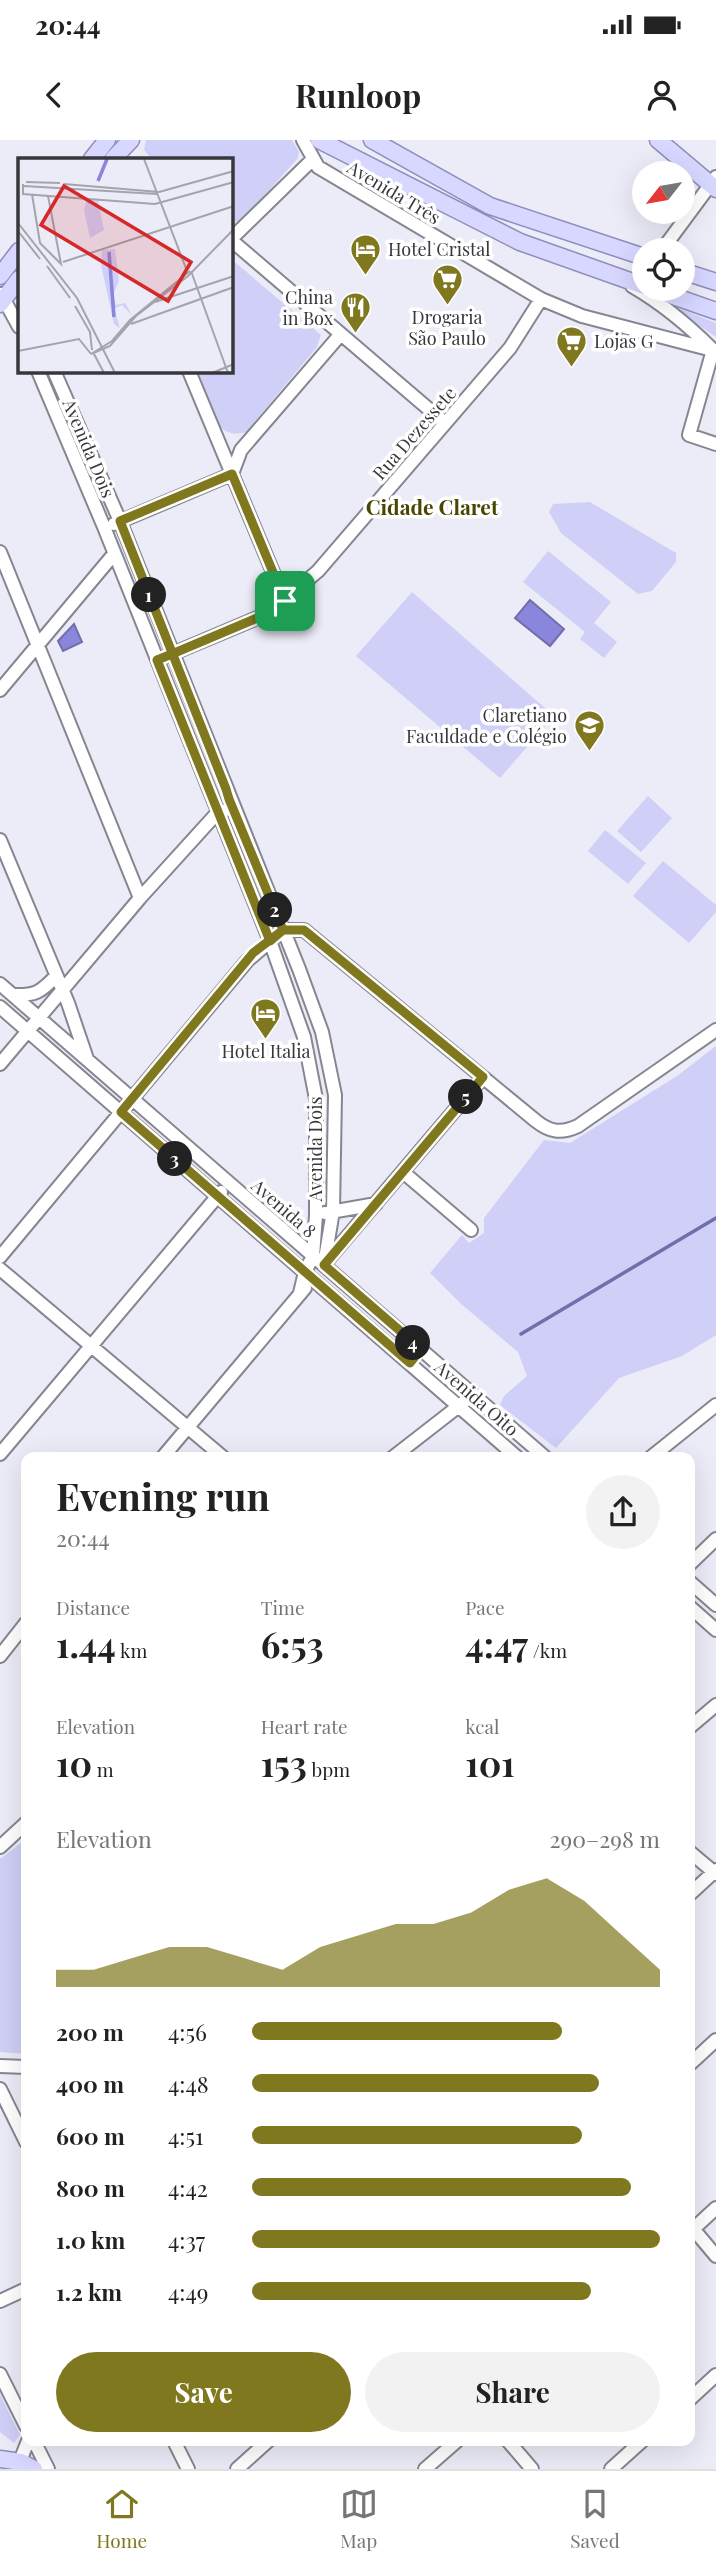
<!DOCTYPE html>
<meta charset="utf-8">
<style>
:root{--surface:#fff;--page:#f2f2f2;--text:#222;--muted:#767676;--line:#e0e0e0;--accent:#80781e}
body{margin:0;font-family:"Playfair Display",serif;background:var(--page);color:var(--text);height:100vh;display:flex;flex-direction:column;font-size:26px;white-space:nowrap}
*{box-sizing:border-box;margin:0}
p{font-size:23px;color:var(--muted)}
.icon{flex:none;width:38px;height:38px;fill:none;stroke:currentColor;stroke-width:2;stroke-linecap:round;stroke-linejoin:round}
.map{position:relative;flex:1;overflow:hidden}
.details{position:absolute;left:21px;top:1312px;width:674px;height:994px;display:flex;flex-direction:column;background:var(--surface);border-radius:14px;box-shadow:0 7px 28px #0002}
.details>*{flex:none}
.needle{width:46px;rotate:239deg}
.buttons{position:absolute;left:632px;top:21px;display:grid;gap:14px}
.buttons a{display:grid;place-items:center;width:63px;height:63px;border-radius:50%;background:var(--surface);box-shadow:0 7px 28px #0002;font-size:35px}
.pin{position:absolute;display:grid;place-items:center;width:60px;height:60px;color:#fff;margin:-30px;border-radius:14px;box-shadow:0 4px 10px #0006}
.km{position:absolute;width:35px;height:35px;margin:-18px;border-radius:50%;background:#222;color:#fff;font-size:19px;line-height:35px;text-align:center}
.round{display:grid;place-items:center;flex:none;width:74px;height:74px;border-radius:37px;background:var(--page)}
.headline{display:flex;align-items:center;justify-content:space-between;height:119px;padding:0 35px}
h1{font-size:38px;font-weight:700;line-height:52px}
.metrics{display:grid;grid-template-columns:repeat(3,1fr);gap:10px;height:119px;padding:7px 35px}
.metrics div{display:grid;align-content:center}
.metrics b{font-size:35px;font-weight:700}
.metrics small{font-size:19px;font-weight:400}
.metrics p{font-size:19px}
.chart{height:196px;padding:14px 35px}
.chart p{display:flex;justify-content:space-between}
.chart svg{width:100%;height:126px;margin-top:7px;fill:var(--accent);opacity:.7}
.primary-button{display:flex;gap:14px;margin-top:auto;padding:14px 35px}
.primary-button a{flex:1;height:80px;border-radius:42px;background:var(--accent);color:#fff;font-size:28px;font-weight:700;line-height:80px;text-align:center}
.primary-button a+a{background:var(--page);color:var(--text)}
ul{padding:0 35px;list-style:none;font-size:23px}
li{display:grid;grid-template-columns:112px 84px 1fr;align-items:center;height:52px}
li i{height:18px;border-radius:9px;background:var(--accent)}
.status{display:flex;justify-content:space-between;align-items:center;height:49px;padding:0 35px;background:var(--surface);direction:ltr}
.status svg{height:19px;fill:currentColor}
header{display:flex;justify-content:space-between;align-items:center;height:91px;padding:0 35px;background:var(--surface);font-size:32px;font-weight:700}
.tabs{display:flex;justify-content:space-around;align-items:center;height:98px;border-top:2px solid var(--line);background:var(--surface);font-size:19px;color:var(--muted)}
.tabs a{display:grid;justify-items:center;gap:4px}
.tabs .active{color:var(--accent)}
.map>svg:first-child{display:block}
.green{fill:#cfcff7}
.water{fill:#8a86db;stroke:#716eab;stroke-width:2}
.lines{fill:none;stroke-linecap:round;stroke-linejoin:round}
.stream{stroke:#716eab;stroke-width:3.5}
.minor-casing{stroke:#868690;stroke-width:16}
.major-casing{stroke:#8e8dbb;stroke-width:19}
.minor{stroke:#fff;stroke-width:12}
.major{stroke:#d7d7ff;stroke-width:16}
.route-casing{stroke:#fff;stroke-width:14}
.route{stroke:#80781e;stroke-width:9}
.labels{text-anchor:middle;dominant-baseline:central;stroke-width:7;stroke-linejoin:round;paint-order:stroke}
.street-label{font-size:18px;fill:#37373c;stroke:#fff}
.poi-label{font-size:18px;fill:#37373c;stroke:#fff;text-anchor:start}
.quarter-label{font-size:21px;font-weight:bold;fill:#4a4502;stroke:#fff}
.inset-river{fill:none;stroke:#8a86db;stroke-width:3.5}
.inset-road{fill:none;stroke:#a3a4ac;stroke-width:2}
.view{fill:#d62828;fill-opacity:0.15;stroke:#d62828;stroke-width:3.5}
.inset-edge{fill:none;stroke:#37373c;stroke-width:3.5}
</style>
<div class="status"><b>20:44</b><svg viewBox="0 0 49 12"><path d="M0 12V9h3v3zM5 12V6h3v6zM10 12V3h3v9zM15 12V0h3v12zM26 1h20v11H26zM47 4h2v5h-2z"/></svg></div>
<header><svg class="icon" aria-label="back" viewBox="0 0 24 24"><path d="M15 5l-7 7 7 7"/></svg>Runloop<svg class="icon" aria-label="person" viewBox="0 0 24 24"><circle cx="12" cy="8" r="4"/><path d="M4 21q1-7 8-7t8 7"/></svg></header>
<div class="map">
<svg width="716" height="2329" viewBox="0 0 716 2329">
<rect width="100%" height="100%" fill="#ebecf7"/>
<path class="green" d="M 146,0 L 292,0 L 299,12 L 298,18 L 248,74 L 240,81 L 231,82 L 231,19 L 152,19 L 144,10 Z
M 231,119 L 321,195 L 317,207 L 246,292 C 235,295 227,294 219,286 L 197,231 L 231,231 Z
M 681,169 L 716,183 L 716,197 L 681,173 Z
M 590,362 L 676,413 L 676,422 L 652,451 L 638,454 L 561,393 L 549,372 L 553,364 Z
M 548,411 L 611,462 L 594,483 L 617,502 L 604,518 L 580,499 L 585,492 L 523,442 Z
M 412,452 L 554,576 L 500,638 L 356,516 Z
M 648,656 L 672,678 L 641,712 L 617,691 Z
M 605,690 L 646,723 L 628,744 L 588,711 Z
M 663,721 L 716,765 L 716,772 L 689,803 L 633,756 Z
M 716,906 L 716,1195 L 682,1216 L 619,1238 L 556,1308 L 500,1265 L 504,1256 L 527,1236 L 518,1212 L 460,1163 L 430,1133 L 462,1095 L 469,1103 L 484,1093 L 484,1078 L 544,1000 L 570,1003 L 677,936 Z
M 26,1699 L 26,1914 L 0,1912 L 0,1719 Z
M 0,2254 L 20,2295 L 14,2303 L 0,2292 Z"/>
<path class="water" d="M 530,460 L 564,489 L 550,506 L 515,478 Z
M 74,484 L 82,502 L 63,511 L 58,501 Z"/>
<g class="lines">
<path class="stream" d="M 521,1194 L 716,1078"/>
<defs>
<path id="minor" d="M 303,0 L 318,27 L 541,159 L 582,176 L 716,211
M 231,99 L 313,19
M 231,100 L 445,283
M 662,110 L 716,37
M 632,146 C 663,164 688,185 713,210 L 689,295 L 716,304
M 1,154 L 19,187
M 38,231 L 104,387 L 270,801 L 304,897 L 316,959 L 316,1075 L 313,1116 L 305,1132 L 300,1153
M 54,231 L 120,381 L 299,829 L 322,892 L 335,955 L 333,1071 L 324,1125
M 189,231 L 285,461
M 114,384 L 232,334 L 241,310 L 340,195
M 0,412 L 140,758
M 167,516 L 269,473 L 318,431 L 510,208 L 541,159
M 0,550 L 114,414
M 0,700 L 68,863 L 87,919
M 0,844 L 546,1318
M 13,855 C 35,856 41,852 56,836
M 0,867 L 518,1318
M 0,924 L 140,758 L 218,672 L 224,671
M 403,1032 L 471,1090
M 325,1073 L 376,1064
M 0,1117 L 247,821 L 283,790 L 304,790 L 536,981 C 550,992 561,994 578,986 L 716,890
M 325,1123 L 483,937
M 0,1129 L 224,1318
M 0,1314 L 221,1052
M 162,1318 L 305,1148
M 392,1318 L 464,1262
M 650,1318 L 716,1265
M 690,1424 L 716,1399
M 690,1442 L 716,1465
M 690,1467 L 716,1490
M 0,1516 L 26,1483
M 690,1587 L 716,1565
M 0,1707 L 26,1683
M 690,1712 L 716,1734
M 690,1754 L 716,1730
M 690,1924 L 716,1900
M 0,1926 L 26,1927
M 0,1949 L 26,2002
M 690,2085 L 716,2116
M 690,2092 L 716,2068
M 0,2161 L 26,2149
M 0,2234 L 26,2286
M 690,2259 L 716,2235
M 34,2301 L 48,2329
M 174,2301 L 188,2329
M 508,2301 L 532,2329
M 20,2321 L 28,2301
M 237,2329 L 268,2301
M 425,2329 L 457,2301
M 611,2329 L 642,2301"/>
<path id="major" d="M 319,0 L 520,102 L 644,146
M 372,0 L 490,66 L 644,117
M 658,0 L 716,49
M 92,19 L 107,0
M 113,19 L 131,0
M 682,131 L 716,142
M 0,136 L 19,111
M 653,149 L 716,171
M 0,164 L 19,139
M 0,2319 L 21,2322 L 34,2329"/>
</defs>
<use href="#minor" class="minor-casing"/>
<use href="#major" class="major-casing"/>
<use href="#minor" class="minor"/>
<use href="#major" class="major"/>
</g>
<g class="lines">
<defs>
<path id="route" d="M 285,461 L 232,334 L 120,381 L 226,649 L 229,659 L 283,790 L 253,813 L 121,972 L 410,1223 L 421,1209 L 324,1125 L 483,937 L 304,790 L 283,790 L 270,801 L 157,520 L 172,514 L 269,473 L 285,461"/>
</defs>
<use href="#route" class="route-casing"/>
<use href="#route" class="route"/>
</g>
<defs>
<symbol id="hotel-pin" viewBox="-11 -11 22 30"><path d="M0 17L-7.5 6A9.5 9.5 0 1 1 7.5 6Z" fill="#80781e" stroke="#fff"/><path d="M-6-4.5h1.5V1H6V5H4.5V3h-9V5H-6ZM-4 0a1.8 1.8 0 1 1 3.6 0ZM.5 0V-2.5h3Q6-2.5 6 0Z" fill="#fff"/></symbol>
<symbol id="supermarket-pin" viewBox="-11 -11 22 30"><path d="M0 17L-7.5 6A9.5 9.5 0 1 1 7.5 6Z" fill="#80781e" stroke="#fff"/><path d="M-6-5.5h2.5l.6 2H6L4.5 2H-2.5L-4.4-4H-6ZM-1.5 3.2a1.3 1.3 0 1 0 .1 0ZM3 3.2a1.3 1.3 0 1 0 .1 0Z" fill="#fff"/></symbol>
<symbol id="restaurant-pin" viewBox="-11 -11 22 30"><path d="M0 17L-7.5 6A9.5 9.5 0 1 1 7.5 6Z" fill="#80781e" stroke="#fff"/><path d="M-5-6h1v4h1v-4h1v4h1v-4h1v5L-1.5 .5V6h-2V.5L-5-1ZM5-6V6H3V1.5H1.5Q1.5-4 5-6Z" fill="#fff"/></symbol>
<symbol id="university-pin" viewBox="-11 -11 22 30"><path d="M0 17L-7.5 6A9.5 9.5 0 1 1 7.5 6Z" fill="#80781e" stroke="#fff"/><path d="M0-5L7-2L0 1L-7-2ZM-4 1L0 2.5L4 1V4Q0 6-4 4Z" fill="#fff"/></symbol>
</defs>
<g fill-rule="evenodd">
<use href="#hotel-pin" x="348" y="92" width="35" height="47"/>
<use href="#supermarket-pin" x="430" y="122" width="35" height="47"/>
<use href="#restaurant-pin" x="338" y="150" width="35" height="47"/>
<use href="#supermarket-pin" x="554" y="184" width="35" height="47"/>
<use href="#university-pin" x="572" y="568" width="35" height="47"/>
<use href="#hotel-pin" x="248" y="856" width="35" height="47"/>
</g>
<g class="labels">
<g class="street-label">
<text transform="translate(394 52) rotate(31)">Avenida Três</text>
<text transform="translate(414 293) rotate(-49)">Rua Dezessete</text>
<text transform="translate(89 308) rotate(67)">Avenida Dois</text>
<text transform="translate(315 1009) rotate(-90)">Avenida Dois</text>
<text transform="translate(284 1068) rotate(41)">Avenida 8</text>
<text transform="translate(477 1258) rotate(41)">Avenida Oito</text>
</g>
<g class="poi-label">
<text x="388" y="109">Hotel Cristal</text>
<text x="333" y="157" text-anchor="end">China<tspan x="333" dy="21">in Box</tspan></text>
<text x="447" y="177" text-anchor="middle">Drogaria<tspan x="447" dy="21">São Paulo</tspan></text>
<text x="594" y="201">Lojas G</text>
<text x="567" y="575" text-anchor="end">Claretiano<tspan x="567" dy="21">Faculdade e Colégio</tspan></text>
<text x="266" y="911" text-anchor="middle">Hotel Italia</text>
</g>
<g class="quarter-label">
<text x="432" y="366">Cidade Claret</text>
</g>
</g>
<g transform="translate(18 18)">
<rect width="215" height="215" fill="#ebecf7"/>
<path d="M 69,41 L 80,43 L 86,72 L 72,80 L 66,52 ZM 97,91 L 101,123 L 95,137 L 98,147 L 107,145 L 114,157 L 104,147 L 96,151 L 102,170 L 96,166 L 83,107 L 84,92 Z" fill="#cfcff7"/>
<path class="inset-river" d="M 80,23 L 89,1M 91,94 L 96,159"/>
<path class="inset-road" d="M 126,1 L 169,113M 8,24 L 42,25M 5,26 L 5,36 L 137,46 L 216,24M 46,26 L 141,34M 6,28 L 139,36M 141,34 L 216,13M 14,36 L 22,85 L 43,106 L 30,38M 0,65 L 59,140 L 97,215M 0,73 L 22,101M 45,104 L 216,48M 29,108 L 52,140M 172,113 L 112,162 L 94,183 L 73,196 L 92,188 L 118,158 L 170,118 L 216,71M 173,113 L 210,215M 137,144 L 216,118M 57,148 L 72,174 L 74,192M 113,166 L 216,129M 0,193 L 61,181 L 73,196M 76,196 L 86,215M 194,215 L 216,206"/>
<path class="view" d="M 46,28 L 173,104 L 150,143 L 23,67 Z"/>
<rect width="215" height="215" class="inset-edge"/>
</g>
</svg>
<div class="buttons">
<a><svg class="needle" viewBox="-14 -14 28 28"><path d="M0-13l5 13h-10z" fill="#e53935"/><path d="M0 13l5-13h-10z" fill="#767676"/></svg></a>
<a><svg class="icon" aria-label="locate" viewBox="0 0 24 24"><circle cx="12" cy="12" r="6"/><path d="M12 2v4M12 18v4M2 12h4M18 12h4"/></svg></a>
</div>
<div class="pin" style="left:285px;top:461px;background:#1e9e55"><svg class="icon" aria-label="arrive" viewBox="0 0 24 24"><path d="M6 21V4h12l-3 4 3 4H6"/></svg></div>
<b class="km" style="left:149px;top:455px">1</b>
<b class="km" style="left:275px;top:770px">2</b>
<b class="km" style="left:175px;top:1019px">3</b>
<b class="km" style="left:413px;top:1203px">4</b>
<b class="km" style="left:466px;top:957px">5</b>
<section class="details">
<div class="headline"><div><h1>Evening run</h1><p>20:44</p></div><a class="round"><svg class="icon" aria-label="share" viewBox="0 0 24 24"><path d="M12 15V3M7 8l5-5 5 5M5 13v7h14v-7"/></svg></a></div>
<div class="metrics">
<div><p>Distance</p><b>1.44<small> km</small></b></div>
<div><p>Time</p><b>6:53</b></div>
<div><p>Pace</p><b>4:47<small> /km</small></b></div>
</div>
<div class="metrics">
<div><p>Elevation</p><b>10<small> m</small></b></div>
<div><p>Heart rate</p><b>153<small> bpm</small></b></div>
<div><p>kcal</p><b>101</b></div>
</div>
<div class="chart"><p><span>Elevation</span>290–298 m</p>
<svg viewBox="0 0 160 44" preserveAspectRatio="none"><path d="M0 44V38L10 38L20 34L30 30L40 30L50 34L60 38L70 30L80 26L90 22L100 22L110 18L120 10L130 6L140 14L150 26L160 38V44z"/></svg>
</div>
<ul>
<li><b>200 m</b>4:56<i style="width:76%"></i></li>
<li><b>400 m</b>4:48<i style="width:85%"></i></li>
<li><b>600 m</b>4:51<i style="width:81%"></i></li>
<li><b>800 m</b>4:42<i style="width:93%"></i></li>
<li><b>1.0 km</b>4:37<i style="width:100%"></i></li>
<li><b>1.2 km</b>4:49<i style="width:83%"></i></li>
</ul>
<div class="primary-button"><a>Save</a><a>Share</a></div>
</section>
</div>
<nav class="tabs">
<a class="active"><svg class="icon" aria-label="home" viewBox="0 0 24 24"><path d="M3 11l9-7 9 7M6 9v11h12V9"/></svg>Home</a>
<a><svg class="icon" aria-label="map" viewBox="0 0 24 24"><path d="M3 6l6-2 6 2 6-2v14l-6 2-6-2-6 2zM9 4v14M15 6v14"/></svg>Map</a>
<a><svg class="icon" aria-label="saved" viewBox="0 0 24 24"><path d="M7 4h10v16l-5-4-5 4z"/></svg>Saved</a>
</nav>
